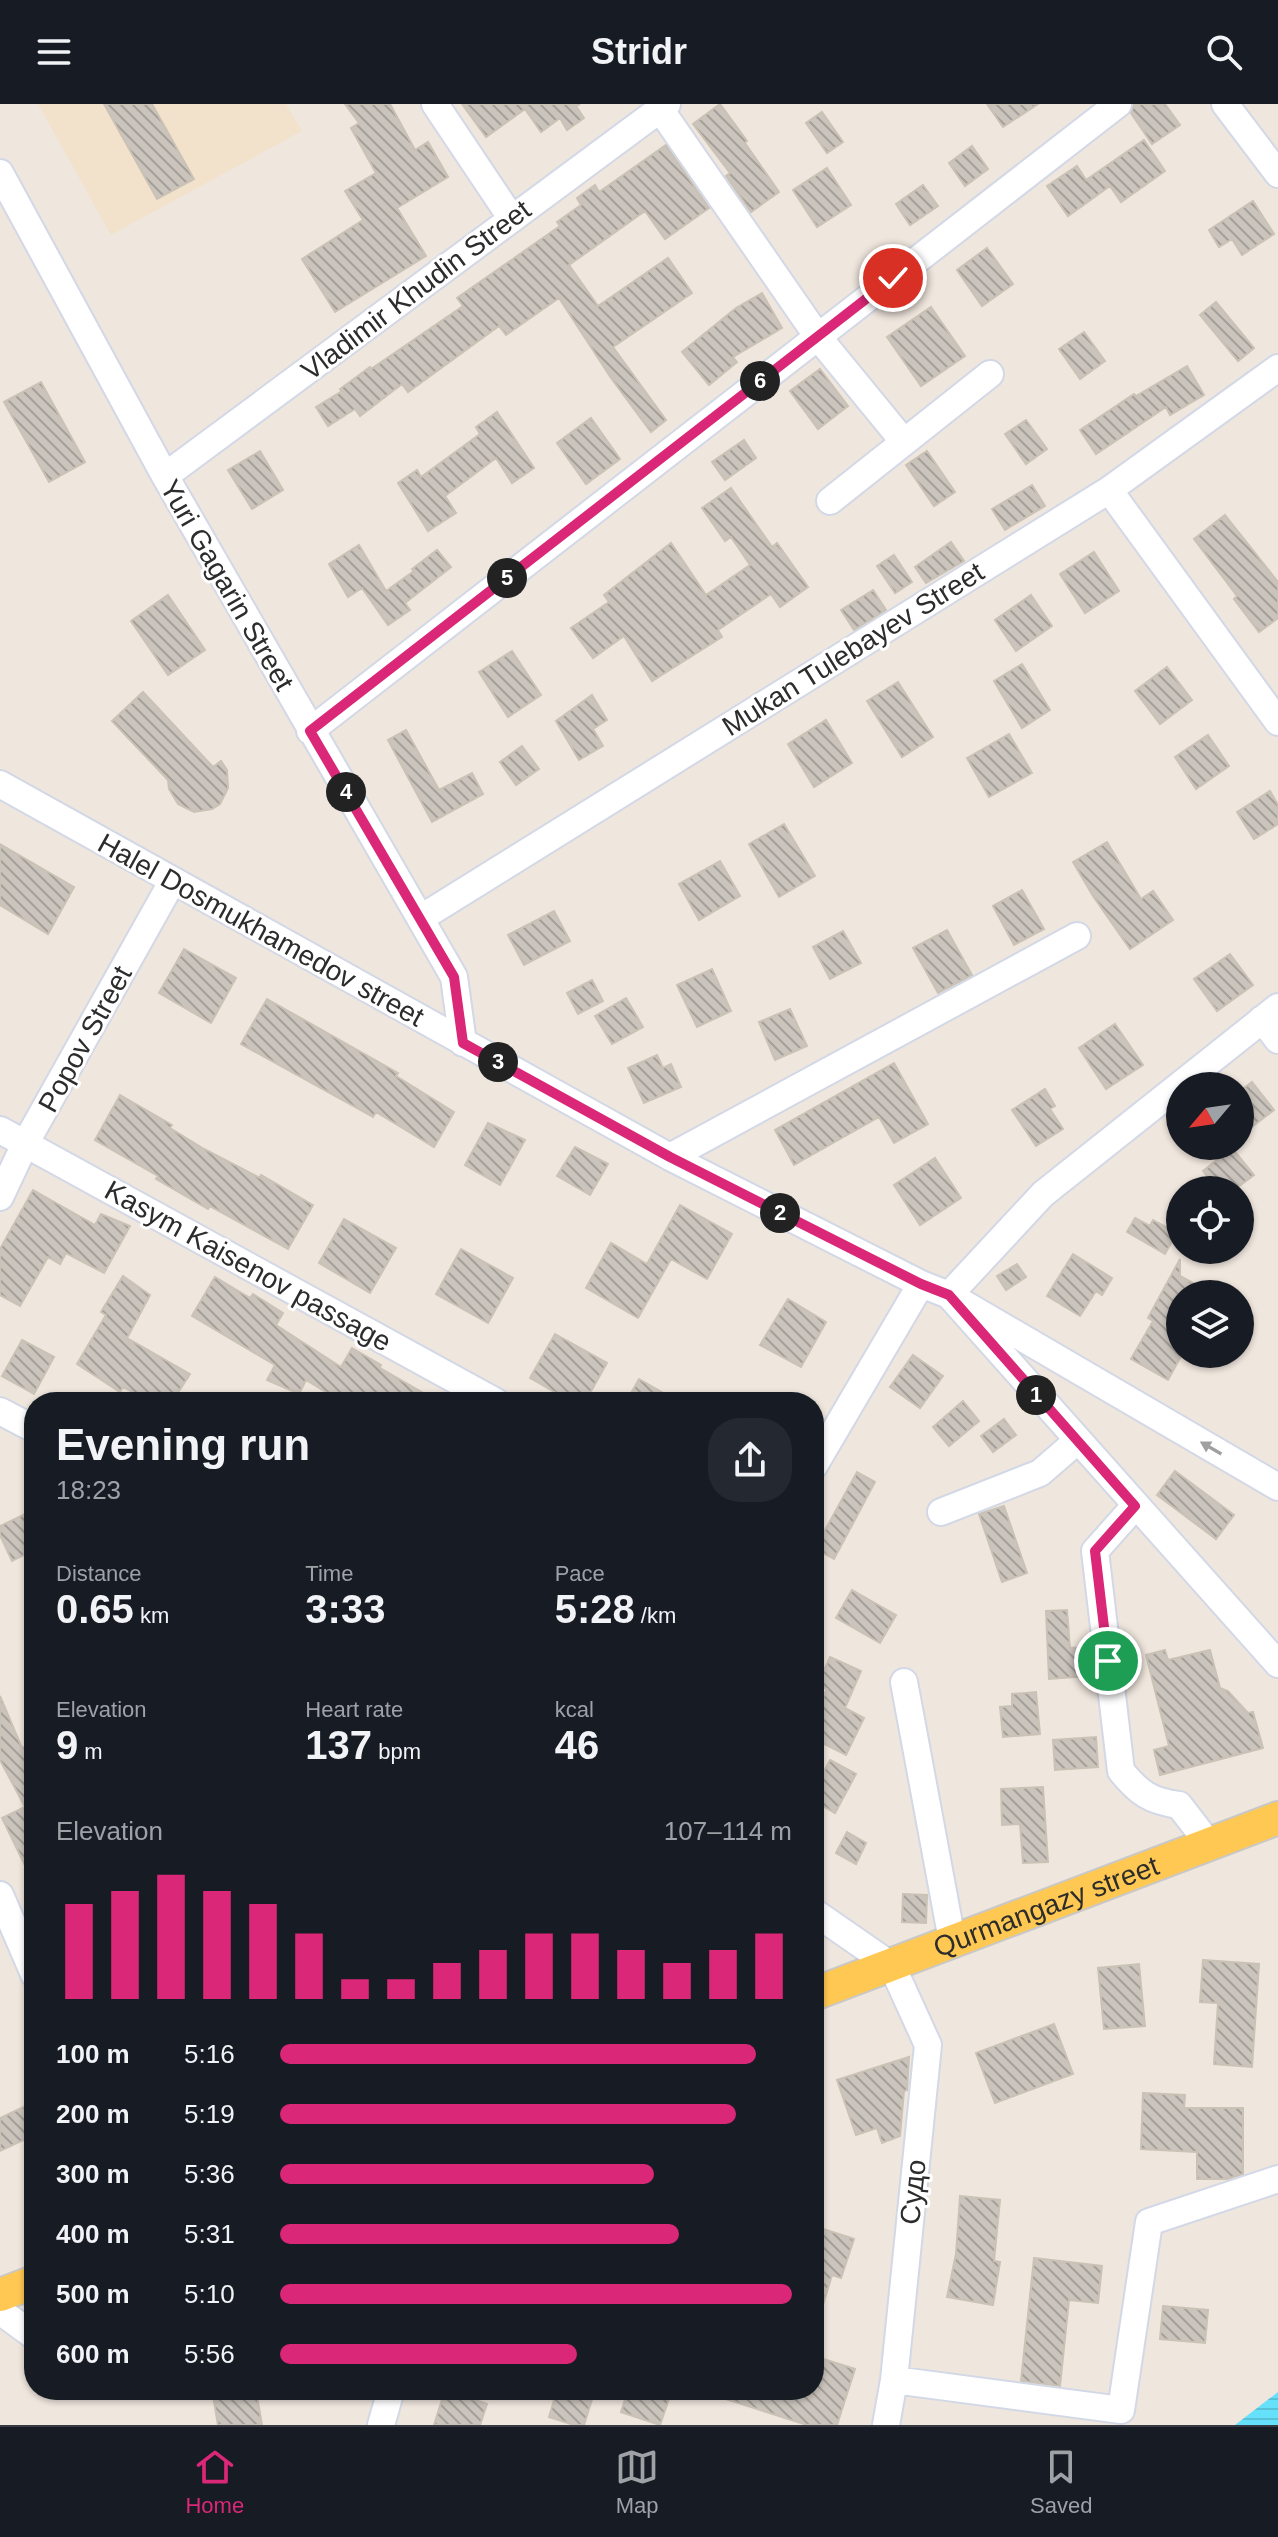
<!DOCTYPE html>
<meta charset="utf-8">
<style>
:root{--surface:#171b24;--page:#242831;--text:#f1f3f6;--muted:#9ea1a6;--line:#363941;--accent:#db2777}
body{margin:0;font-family:Helvetica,sans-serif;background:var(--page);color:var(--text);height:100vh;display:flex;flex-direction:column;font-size:30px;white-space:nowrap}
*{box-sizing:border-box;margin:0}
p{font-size:26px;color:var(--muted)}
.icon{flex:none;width:44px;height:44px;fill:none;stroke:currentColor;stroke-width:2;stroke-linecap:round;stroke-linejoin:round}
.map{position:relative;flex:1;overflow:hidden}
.details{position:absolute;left:24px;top:1288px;width:800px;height:1008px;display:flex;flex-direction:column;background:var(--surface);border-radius:32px;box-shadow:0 2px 6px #0004}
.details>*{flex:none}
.needle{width:52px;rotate:241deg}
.fabs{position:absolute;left:1166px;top:968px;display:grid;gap:16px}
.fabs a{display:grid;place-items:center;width:88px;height:88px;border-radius:50%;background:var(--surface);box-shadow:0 2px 6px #0004;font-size:40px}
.pin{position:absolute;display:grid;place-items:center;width:68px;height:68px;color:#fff;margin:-34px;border:4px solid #fff;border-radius:50%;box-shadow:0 2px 8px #0007}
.km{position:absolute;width:40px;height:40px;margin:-20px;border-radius:50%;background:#222;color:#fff;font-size:22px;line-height:40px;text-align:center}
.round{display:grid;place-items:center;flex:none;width:84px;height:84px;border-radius:32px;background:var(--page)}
.head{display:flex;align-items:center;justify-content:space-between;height:136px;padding:0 32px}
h1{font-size:44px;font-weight:700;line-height:60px}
.figures{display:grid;grid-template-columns:repeat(3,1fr);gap:12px;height:136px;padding:8px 32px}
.figures div{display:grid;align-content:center}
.figures b{font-size:40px;font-weight:700}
.figures small{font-size:22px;font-weight:400}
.figures p{font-size:22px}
.chart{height:224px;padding:16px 32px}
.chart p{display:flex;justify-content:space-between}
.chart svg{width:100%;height:144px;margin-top:8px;stroke:var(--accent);stroke-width:6}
ul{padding:0 32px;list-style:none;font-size:26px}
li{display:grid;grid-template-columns:128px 96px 1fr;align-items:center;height:60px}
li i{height:20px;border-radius:10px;background:var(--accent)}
header{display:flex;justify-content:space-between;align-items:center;height:104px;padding:0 32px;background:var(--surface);font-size:36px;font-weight:700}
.tab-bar{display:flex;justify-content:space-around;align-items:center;height:112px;border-top:2px solid var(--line);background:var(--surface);font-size:22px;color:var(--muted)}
.tab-bar a{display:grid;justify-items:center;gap:4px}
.tab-bar .on{color:var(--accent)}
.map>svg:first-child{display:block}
.education{fill:#f2e2cb}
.water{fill:url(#water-rules)}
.building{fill:url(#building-back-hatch);stroke:#cbc2b6;stroke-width:2}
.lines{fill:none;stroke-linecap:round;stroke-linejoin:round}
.minor-casing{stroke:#d2d8e6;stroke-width:30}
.major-casing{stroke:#c8c8c8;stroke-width:36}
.minor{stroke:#fff;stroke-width:26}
.major{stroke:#ffc852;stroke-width:32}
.oneway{fill:#a0a0a0}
.route-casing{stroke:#fff;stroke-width:16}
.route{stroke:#db2777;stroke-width:10}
.labels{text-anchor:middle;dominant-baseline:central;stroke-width:6;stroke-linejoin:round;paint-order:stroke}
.street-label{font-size:28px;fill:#2c2c2c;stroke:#fff}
</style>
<header><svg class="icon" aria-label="menu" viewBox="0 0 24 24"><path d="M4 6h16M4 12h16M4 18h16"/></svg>Stridr<svg class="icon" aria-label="search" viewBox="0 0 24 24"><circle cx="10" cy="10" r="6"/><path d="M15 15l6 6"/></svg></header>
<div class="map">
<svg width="1278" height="2321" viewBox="0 0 1278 2321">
<defs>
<pattern id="water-rules" width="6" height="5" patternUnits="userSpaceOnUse" patternTransform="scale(2)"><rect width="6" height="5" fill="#66e1fc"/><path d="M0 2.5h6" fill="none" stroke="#59c1d8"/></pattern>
<pattern id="building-back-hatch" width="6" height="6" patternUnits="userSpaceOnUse" patternTransform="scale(2)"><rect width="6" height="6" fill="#cac4bc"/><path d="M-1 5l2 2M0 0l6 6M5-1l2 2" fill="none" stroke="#a49f99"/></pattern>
</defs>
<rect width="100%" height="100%" fill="#efe6dd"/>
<path class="education" d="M 38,0 L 286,0 L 302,27 L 111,131 Z"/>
<path class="water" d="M 1278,2288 L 1278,2321 L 1235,2321 Z"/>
<path class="building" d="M 104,0 L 152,0 L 194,75 L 157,95 Z
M 345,0 L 390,0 L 415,46 L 428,38 L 448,73 L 397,104 L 426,152 L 335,208 L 302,155 L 363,116 L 345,87 L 376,69 L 351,24 L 359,19 Z
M 462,0 L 580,0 L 576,2 L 584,14 L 567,26 L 560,14 L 541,28 L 525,5 L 486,33 Z
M 720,0 L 747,37 L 745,39 L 779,88 L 751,108 L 726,72 L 730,69 L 693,20 Z
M 987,0 L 1038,0 L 1003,23 Z
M 1134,0 L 1165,0 L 1180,21 L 1152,40 L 1131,9 Z
M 822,8 L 843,38 L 827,49 L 806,19 Z
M 1144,36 L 1165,67 L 1121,98 L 1110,82 L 1068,112 L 1047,82 L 1077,62 L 1086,76 Z
M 666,41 L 709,104 L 665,135 L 645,107 L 569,161 L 598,202 L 668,154 L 692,189 L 613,243 L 666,316 L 651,328 L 611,274 L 559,194 L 506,231 L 499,222 L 408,288 L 402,280 L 360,312 L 355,305 L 328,322 L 316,303 L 342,287 L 340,285 L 370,263 L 371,265 L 463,202 L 457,194 L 560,122 L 557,118 L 581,101 L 577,94 L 595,81 L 599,88 Z
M 972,42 L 988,65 L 965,82 L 949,59 Z
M 827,64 L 851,101 L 817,123 L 793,86 Z
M 923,81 L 938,102 L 910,121 L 896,100 Z
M 1253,97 L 1274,130 L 1242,151 L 1232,135 L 1219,143 L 1209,126 Z
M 987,144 L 1013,180 L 982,202 L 957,166 Z
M 762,189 L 782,224 L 733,253 L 737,258 L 709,281 L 682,248 L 736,204 Z
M 1216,198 L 1254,244 L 1238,257 L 1200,211 Z
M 931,203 L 965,252 L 921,282 L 887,233 Z
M 1084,228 L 1105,257 L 1080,275 L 1059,245 Z
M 1187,262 L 1204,291 L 1170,311 L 1166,303 L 1096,350 L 1080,326 L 1134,290 L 1136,292 Z
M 820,265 L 848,302 L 818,325 L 790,287 Z
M 41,278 L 85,358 L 49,378 L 4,298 Z
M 497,308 L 534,364 L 512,379 L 496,354 L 445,392 L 456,409 L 428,427 L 398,379 L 417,366 L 421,373 L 480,330 L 476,323 Z
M 591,314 L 620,355 L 586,380 L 557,339 Z
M 1026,316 L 1047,345 L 1026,360 L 1005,330 Z
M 744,336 L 756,354 L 725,376 L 712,358 Z
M 260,347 L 283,386 L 252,405 L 228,366 Z
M 927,347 L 955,388 L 934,402 L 906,361 Z
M 1032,381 L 1045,402 L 1005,426 L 992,405 Z
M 731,384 L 772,443 L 777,439 L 808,483 L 780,503 L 771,490 L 718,526 L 722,533 L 652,577 L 624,532 L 593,554 L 571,524 L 609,498 L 604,491 L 671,439 L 706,491 L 750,461 L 731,433 L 725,437 L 702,404 Z
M 1225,411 L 1278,478 L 1278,514 L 1259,528 L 1234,495 L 1237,492 L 1194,435 Z
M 951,438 L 964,457 L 926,479 L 915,463 Z
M 359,441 L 386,487 L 414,467 L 412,465 L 437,446 L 451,463 L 405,499 L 410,506 L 388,521 L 362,484 L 348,493 L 329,460 Z
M 1094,448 L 1119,487 L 1085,509 L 1060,470 Z
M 894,451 L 912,478 L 895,489 L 877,462 Z
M 873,486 L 886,506 L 854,526 L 841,506 Z
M 168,491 L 205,546 L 168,571 L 131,517 Z
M 1031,491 L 1052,522 L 1016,547 L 995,516 Z
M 512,547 L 541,591 L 508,613 L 479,568 Z
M 1022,560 L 1050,606 L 1022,624 L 994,577 Z
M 1167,563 L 1192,596 L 1160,620 L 1135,587 Z
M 898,578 L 933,633 L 902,653 L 867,597 Z
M 143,588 L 213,663 L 221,657 L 227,666 L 228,684 L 220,700 L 212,705 L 194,708 L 178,700 L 169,685 L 168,676 L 112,617 Z
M 592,591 L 607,616 L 593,625 L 603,642 L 579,656 L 556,617 Z
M 826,616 L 852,659 L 814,683 L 788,640 Z
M 406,626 L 439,686 L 472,669 L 483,690 L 432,718 L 388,636 Z
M 1009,630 L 1032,669 L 989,693 L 967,654 Z
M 1208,631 L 1229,662 L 1196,685 L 1175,653 Z
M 522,642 L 539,665 L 516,681 L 500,658 Z
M 1270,687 L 1278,701 L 1278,720 L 1254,735 L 1237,708 Z
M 784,720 L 815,772 L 779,793 L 749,740 Z
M 1107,738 L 1141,795 L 1153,787 L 1173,816 L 1130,845 L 1093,792 L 1073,758 Z
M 0,740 L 74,783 L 48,830 L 0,801 Z
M 720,757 L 740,792 L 699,816 L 679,780 Z
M 1022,786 L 1044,825 L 1014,841 L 993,802 Z
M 554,807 L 570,837 L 524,861 L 508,831 Z
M 947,826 L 972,871 L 938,889 L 913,844 Z
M 843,827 L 861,859 L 830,875 L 813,843 Z
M 184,845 L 236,874 L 211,919 L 159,889 Z
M 1230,850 L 1253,881 L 1217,907 L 1194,875 Z
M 712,865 L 731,907 L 697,923 L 677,881 Z
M 592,876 L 603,897 L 578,910 L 567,889 Z
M 626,894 L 643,923 L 612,940 L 595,912 Z
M 267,895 L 398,969 L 396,972 L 454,1008 L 434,1043 L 376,1008 L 373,1013 L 241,940 Z
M 790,905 L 807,942 L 775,956 L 759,918 Z
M 1115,920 L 1143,961 L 1106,985 L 1079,944 Z
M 657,951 L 663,964 L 671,960 L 681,983 L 644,999 L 628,964 Z
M 894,959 L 928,1020 L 894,1039 L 879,1013 L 794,1061 L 775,1026 Z
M 1252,978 L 1274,1006 L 1240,1032 L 1240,987 Z
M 1045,985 L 1055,1002 L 1050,1005 L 1063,1025 L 1036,1042 L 1012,1006 Z
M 120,991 L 172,1021 L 170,1024 L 204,1045 L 260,1074 L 261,1071 L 313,1101 L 288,1145 L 210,1102 L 208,1105 L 156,1075 L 158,1072 L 95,1036 Z
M 488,1019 L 525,1036 L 500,1081 L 465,1061 Z
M 575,1043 L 608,1060 L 590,1091 L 557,1072 Z
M 1232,1044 L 1254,1071 L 1234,1086 L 1218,1086 L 1203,1067 Z
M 935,1054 L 961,1094 L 920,1121 L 894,1081 Z
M 33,1086 L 95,1121 L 101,1110 L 130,1122 L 104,1169 L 66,1149 L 60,1160 L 48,1153 L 20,1202 L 0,1191 L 0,1145 Z
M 680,1101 L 732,1130 L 707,1175 L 671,1155 L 638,1214 L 586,1184 L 611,1139 L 647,1160 Z
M 1135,1114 L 1150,1122 L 1153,1116 L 1177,1129 L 1165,1150 L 1127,1128 Z
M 344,1115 L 396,1144 L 370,1189 L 319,1159 Z
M 461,1145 L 513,1174 L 488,1219 L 436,1190 Z
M 1073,1150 L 1112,1174 L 1102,1191 L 1096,1187 L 1080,1212 L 1047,1192 Z
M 1180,1155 L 1180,1172 L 1213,1190 L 1180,1190 L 1180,1254 L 1168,1276 L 1131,1255 L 1153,1217 L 1148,1214 Z
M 1017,1160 L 1026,1173 L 1006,1186 L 997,1172 Z
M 123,1172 L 150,1191 L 127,1234 L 190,1270 L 172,1298 L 150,1298 L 123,1283 L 120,1288 L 77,1260 L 106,1211 L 101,1208 Z
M 215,1173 L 250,1194 L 253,1190 L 283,1209 L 276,1221 L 341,1263 L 352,1244 L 381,1261 L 380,1264 L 439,1298 L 342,1298 L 306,1276 L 299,1290 L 267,1276 L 275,1261 L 192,1212 Z
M 788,1195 L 826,1218 L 801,1263 L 760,1241 Z
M 555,1230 L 607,1259 L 585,1298 L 572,1298 L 530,1274 Z
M 22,1236 L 54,1253 L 34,1290 L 2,1272 Z
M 913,1251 L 943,1272 L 920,1304 L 890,1283 Z
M 639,1275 L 679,1298 L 626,1298 Z
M 963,1297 L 979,1317 L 949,1342 L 933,1323 Z
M 1004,1315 L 1016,1331 L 993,1348 L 981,1332 Z
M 1175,1367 L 1234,1411 L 1216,1435 L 1157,1391 Z
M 857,1368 L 875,1378 L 834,1455 L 814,1444 L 814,1422 L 824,1428 Z
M 1004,1402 L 1027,1469 L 1002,1478 L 979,1410 Z
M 27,1409 L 34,1424 L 34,1446 L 12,1457 L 0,1431 L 0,1422 Z
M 852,1486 L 896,1511 L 880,1539 L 836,1514 Z
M 1067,1506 L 1070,1544 L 1086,1543 L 1088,1572 L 1049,1575 L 1046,1507 Z
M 1165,1546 L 1168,1556 L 1210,1546 L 1220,1584 L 1228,1587 L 1248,1609 L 1253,1608 L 1263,1644 L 1160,1671 L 1154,1646 L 1169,1642 L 1146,1551 Z
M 830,1553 L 861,1567 L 845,1604 L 864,1614 L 846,1651 L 814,1635 L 814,1612 L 827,1585 L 817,1581 Z
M 1036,1588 L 1040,1630 L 1003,1633 L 1000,1603 L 1012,1602 L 1012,1590 Z
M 0,1592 L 22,1644 L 34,1637 L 34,1780 L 2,1714 L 25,1703 L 0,1656 Z
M 1096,1633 L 1098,1663 L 1055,1666 L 1053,1636 Z
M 830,1656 L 856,1670 L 835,1709 L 814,1697 L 814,1686 Z
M 1043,1683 L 1048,1758 L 1023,1759 L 1020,1720 L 1002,1721 L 1001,1685 Z
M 847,1728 L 866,1739 L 856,1760 L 836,1749 Z
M 903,1790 L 927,1791 L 926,1819 L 902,1818 Z
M 1203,1856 L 1259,1860 L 1252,1963 L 1214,1960 L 1218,1899 L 1200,1898 Z
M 1139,1860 L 1145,1922 L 1104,1925 L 1098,1864 Z
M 1054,1920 L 1073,1970 L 995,1999 L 976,1949 Z
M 909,1953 L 907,1986 L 904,1987 L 900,2032 L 882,2039 L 877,2024 L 856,2031 L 837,1976 Z
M 1143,1989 L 1185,1991 L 1184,2004 L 1243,2004 L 1243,2070 L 1227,2075 L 1197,2075 L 1197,2048 L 1141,2045 Z
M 34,1998 L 34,2031 L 0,2047 L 0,2014 Z
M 960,2092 L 1000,2096 L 994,2157 L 1000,2158 L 993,2201 L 947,2193 L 956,2150 Z
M 814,2122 L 854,2135 L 841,2174 L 832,2171 L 818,2217 L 814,2217 Z
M 1034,2154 L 1102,2162 L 1098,2199 L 1069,2196 L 1060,2282 L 1021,2277 Z
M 1163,2202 L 1208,2206 L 1205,2239 L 1160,2235 Z
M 817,2253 L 855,2265 L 837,2321 L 807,2321 L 710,2290 L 710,2286 L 814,2286 L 814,2264 Z
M 212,2286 L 256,2286 L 262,2321 L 218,2321 Z
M 445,2286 L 487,2300 L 480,2321 L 434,2321 Z
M 557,2286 L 595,2286 L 584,2321 L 574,2321 L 549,2313 Z
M 628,2286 L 672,2286 L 660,2321 L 621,2308 Z"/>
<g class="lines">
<defs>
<path id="minor" d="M 435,0 L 512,115
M 1225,0 L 1278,70
M 660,5 L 818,233 L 904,338
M 0,69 L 165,372 L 454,873 L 463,939
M 165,372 L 667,0
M 1109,386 L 1278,618
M 830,397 L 990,270
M 310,627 L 1118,0
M 0,680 L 670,1053 L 921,1180 L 949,1191 L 1278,1560
M 421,814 L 1109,386 L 1278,264
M 1278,903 L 1043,1090 L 949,1191 L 1278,1383
M 1262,915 L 1278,936
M 0,1026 L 496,1298
M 670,1053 L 1077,832
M 0,1093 L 25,1040 L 172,778
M 0,1307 L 34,1325
M 814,1362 L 921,1180
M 1135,1402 L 1095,1447 L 1121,1667 C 1139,1689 1150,1697 1179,1701 L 1209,1740
M 941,1408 L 1040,1369 L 1077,1337
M 904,1578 L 952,1836
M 0,1791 L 34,1870
M 814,1808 L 892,1862 L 928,1941 L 894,2276 L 886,2321
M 0,2207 L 34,2232
M 894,2276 L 1121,2306 L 1149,2118 L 1278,2075
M 381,2321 L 391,2286"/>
<g id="major">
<path id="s1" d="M 814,1890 L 1278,1714"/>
<path d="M 0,2191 L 34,2178"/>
</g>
</defs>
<use href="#minor" class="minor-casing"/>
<use href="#major" class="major-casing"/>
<use href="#minor" class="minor"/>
<use href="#major" class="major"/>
</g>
<defs><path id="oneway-solid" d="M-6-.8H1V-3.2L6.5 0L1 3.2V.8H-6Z" transform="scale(2)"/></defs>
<use class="oneway" href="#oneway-solid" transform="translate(1211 1344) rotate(-150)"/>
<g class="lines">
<defs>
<path id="route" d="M 893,174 L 310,627 L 454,873 L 463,939 L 670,1053 L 921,1180 L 949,1191 L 1135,1402 L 1095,1447 L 1108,1557"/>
</defs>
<use href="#route" class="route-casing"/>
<use href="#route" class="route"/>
</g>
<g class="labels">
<g class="street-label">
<text transform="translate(416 186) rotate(-37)">Vladimir Khudin Street</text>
<text transform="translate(227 481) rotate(60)">Yuri Gagarin Street</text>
<text transform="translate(853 545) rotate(-32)">Mukan Tulebayev Street</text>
<text transform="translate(261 826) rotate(29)">Halel Dosmukhamedov street</text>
<text transform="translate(85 935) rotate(-61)">Popov Street</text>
<text transform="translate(248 1162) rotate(29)">Kasym Kaisenov passage</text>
<text stroke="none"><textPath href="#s1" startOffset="248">Qurmangazy street</textPath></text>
<text transform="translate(913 2088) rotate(-84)">Судо</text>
</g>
</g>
</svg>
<div class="fabs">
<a><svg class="needle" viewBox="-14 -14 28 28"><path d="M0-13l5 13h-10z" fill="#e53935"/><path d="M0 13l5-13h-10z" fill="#9ea1a6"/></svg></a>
<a><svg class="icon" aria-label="locate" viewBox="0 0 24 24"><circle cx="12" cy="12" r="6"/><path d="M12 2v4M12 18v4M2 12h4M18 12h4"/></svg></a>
<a><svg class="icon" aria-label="layers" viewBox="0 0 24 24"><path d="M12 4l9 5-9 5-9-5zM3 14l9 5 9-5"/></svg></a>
</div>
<div class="pin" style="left:1108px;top:1557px;background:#1e9e55"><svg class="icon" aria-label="arrive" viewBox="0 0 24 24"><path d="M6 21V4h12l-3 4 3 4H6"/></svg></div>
<div class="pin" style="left:893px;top:174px;background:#d93025"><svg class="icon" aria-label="check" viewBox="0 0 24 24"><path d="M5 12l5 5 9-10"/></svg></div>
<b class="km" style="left:1036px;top:1291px">1</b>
<b class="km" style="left:780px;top:1109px">2</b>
<b class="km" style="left:498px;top:958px">3</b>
<b class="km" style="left:346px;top:688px">4</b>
<b class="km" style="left:507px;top:474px">5</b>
<b class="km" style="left:760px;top:277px">6</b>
<section class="details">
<div class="head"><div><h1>Evening run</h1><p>18:23</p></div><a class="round"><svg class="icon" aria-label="share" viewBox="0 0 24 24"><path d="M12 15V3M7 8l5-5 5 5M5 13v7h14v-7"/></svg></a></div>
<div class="figures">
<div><p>Distance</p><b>0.65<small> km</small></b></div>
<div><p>Time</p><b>3:33</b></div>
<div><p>Pace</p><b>5:28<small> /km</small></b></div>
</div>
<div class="figures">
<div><p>Elevation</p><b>9<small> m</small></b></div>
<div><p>Heart rate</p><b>137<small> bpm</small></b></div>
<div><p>kcal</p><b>46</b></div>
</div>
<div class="chart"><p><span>Elevation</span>107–114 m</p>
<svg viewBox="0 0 160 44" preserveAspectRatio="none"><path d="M5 44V15M15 44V11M25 44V6M35 44V11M45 44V15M55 44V24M65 44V38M75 44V38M85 44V33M95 44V29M105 44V24M115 44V24M125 44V29M135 44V33M145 44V29M155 44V24"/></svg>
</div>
<ul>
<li><b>100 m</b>5:16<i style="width:93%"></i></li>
<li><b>200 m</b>5:19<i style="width:89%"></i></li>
<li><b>300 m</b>5:36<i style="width:73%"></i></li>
<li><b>400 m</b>5:31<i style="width:78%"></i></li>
<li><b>500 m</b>5:10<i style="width:100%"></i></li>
<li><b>600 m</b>5:56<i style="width:58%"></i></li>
</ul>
</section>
</div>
<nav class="tab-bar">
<a class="on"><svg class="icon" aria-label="home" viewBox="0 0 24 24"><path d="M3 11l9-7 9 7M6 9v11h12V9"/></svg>Home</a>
<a><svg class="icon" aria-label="map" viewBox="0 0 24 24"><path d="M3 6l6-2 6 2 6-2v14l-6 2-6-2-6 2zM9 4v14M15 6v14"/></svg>Map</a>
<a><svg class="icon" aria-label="saved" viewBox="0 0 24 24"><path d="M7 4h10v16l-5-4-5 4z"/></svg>Saved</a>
</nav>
